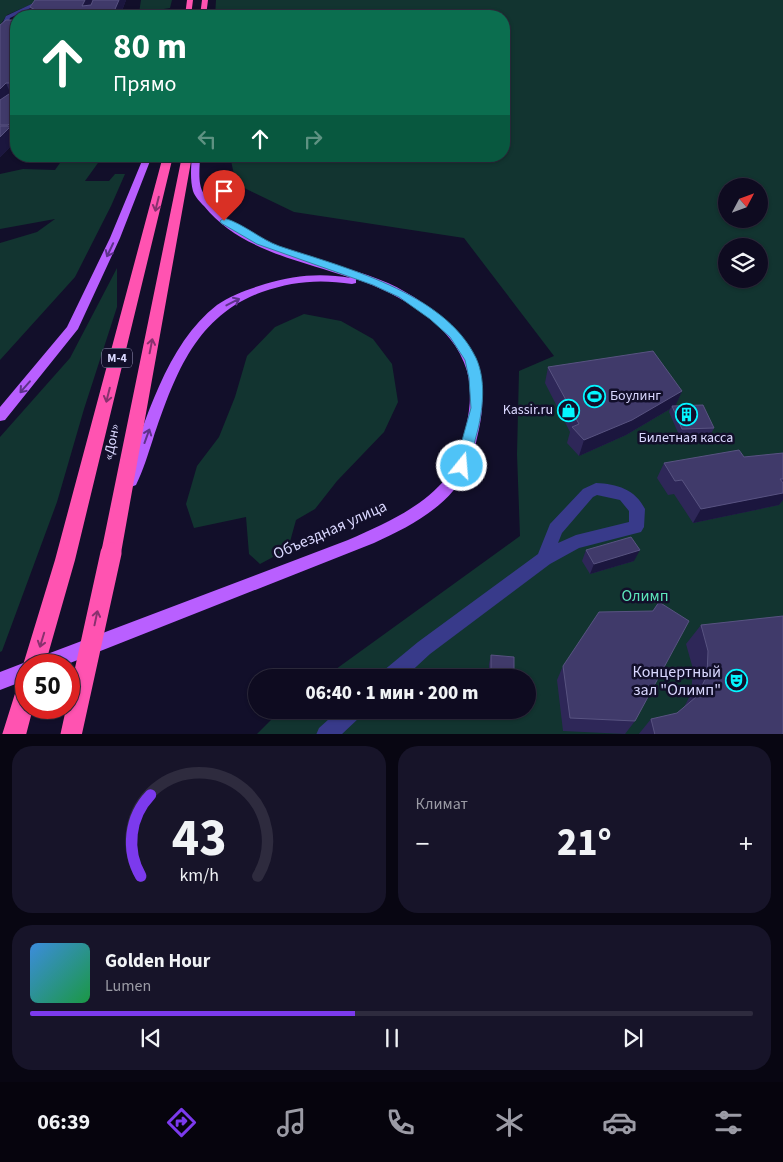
<!DOCTYPE html>
<html lang="ru">
<head>
<meta charset="utf-8">
<style>
	:root { --surface:#0e0b20; --page:#171429; --text:#f1f3f6; --muted:#9b9ba5; --line:#2e2b3e; --accent:#7c3aed }
	body { margin:0; font-family:"Source Sans 3",sans-serif; background:var(--page); color:var(--text); height:100vh; display:flex; flex-direction:column; font-size:19px; white-space:nowrap }
	* { box-sizing:border-box; margin:0 }
	p { font-size:16px; color:var(--muted) }
	.icon { flex:none; width:28px; height:28px; fill:none; stroke:currentColor; stroke-width:2; stroke-linecap:round; stroke-linejoin:round }
	.map { position:relative; height:734px; overflow:hidden }
	.panel { display:flex; flex-direction:column; gap:12px; padding:12px; background:#080612; flex:1 }
	.panel>* { flex:none }
	.banner { position:absolute; left:10px; top:10px; width:500px; height:152px; border-radius:20px; box-shadow:0 1px 4px #0004,0 0 0 1px var(--line); background:#0b6e4f; color:#fff; overflow:hidden }
	.needle { width:32px; rotate:49deg }
	.buttons { position:absolute; left:718px; top:178px; display:grid; gap:10px }
	.buttons a { display:grid; place-items:center; width:50px; height:50px; border-radius:50%; background:var(--surface); box-shadow:0 1px 4px #0004,0 0 0 1px var(--line); font-size:25px }
	.speed { position:absolute; left:15px; top:654px; display:flex; gap:10px; font-size:25px; font-weight:700; text-align:center }
	.speed>* { display:grid; place-content:center; width:65px; height:65px; border-radius:50%; background:var(--surface); box-shadow:0 1px 4px #0004,0 0 0 1px var(--line); line-height:1 }
	.speed .limit { border:8px solid #d22; background:#fff; color:#111 }
	.pin { position:absolute; display:grid; place-items:center; width:42px; height:42px; color:#fff; margin:-51px -21px; border-radius:50% 50% 50% 0; rotate:-45deg; box-shadow:0 0 5px #0007 }
	.pin .icon { rotate:45deg }
	.me { position:absolute; width:55px; margin:-28px; rotate:17deg; stroke-linejoin:round; filter:drop-shadow(0 0 4px #0008) }
	.turn { display:flex; align-items:center; gap:18px; height:105px; padding:0 20px; font-size:22px }
	.turn .icon { width:65px; height:65px; stroke-width:2.5 }
	.turn b { display:block; font-size:35px; line-height:42px }
	.lanes { display:flex; align-items:center; height:48px; padding:0 20px; background:#0003; justify-content:center; gap:25px; direction:ltr }
	.lanes .off { opacity:.35 }
	.big { font-size:38px; font-weight:800; line-height:1.1 }
	.panel .tile { flex:1; display:flex; flex-direction:column; justify-content:center; gap:8px; min-width:0; padding:0 18px; border-radius:20px; background:var(--page) }
	.panel .dial { align-items:center; gap:0 }
	.dial svg { height:130px; overflow:visible; fill:none; stroke:var(--line); stroke-width:7; stroke-linecap:round; text-anchor:middle }
	.dial text { fill:var(--text); stroke:none }
	.song { display:flex; align-items:center; gap:15px }
	.cover { width:60px; height:60px; border-radius:8px; background:linear-gradient(135deg,hsl(210 70% 55%),hsl(140 70% 35%)) }
	.played { height:5px; border-radius:2px; background:linear-gradient(90deg,var(--accent) 45%,var(--line) 45%) }
	.keys { display:flex; justify-content:space-around; direction:ltr }
	.heat { display:flex; justify-content:space-between; align-items:center; font-size:28px; direction:ltr }
	.panel .tiles { flex:1; display:grid; gap:12px; grid-template-columns:1fr 1fr }
	.tile:last-child { grid-column:span 2 }
	.trip { position:absolute; left:248px; top:669px; width:288px; height:50px; border-radius:25px; background:var(--surface); box-shadow:0 1px 4px #0004,0 0 0 1px var(--line); font-weight:800; line-height:50px; text-align:center }
	.tabs { display:flex; height:80px; justify-content:space-around; align-items:center; background:#06040d; color:var(--muted) }
	.tabs .icon { width:35px; height:35px }
	.tabs .current { color:var(--accent) }
	.tabs b { font-size:22px; color:var(--text) }
	.map>svg:first-child { display:block }
</style>
</head>
<body>
<div class="map">
<svg width="783" height="735" viewBox="0 0 783 735">
	<rect width="100%" height="100%" fill="#120f2a"/>
	<!-- green -->
	<path fill="#123430" fill-rule="evenodd" d="M0,0h41l-34,15 -7,10z
		M141,0h31l-2,8 -31,5z
		M216,0h567v734h-526l24,-24h245v-32l-201,-1 195,-141 -3,-82 2,-83 35,-15 -90,-118 -170,-26 -58,-28 -6,-28h274v-140h-289zM726,186h33v33h-33zM726,246h33v33h-33z
		M31,156h72l-18,25h24l6,-7h10l-14,32 -36,71 -75,83v-117l37,-11 18,-13 -55,10v-55l23,-5 32,1 7,-10c-18,-4 -25,2 -42,1z
		M117,268v39l-33,102 -27,93 -55,149 -2,1v-215l70,-79z
		M304,314l37,7 32,18 19,25 6,38 -14,30 -47,49 -22,28 -19,11 -8,29 -28,15 -11,-10 -3,-37 -52,11 -8,-24 11,-38 22,-29 16,-40 12,-41 28,-29z"/>
	<g fill="none" stroke-linecap="round" stroke-linejoin="round">
		<!-- minor -->
		<path fill="#383a8a" fill-rule="evenodd" d="M40,0h7l-37,18 -3,8 2,5 -9,9v-6l3,-3 -2,-5 5,-10z
			M596,483c21,1 39,6 49,26l-1,18 -3,5 -62,16 -29,16 -120,90 -26,24h-23l2,-7 35,-29 120,-88 12,-30 33,-35zM597,495l23,5 9,11v11l-53,13 -18,8 4,-10 31,-36z
			M339,710h24l-3,7 -19,18h-25l3,-7z"/>
		<!-- major -->
		<path fill="#b95fff" fill-rule="evenodd" d="M144,156h8l-32,82 -42,91 -73,91 -5,1v-14l67,-80 43,-89z
			M192,156h8c0,11 -3,28 4,38 36,58 127,64 184,89 24,11 47,27 65,45 28,28 34,64 26,101 -3,13 -5,25 -10,37 -17,39 -58,60 -95,77l-309,122h-32l3,-6 6,-3 306,-116c36,-16 74,-32 99,-63 11,-14 15,-32 19,-50 4,-18 6,-37 1,-56 -13,-47 -68,-77 -111,-92v4l-4,1c-32,-5 -59,-3 -90,8 -67,24 -88,85 -109,147 -5,15 -10,32 -17,46l-5,2 -5,-2 -2,-4c21,-58 42,-137 93,-176 14,-10 32,-16 48,-21 30,-9 56,-11 86,-6 -49,-17 -112,-28 -147,-72 -4,-4 -9,-9 -11,-15 -3,-11 -2,-24 -1,-35z
			M26,662l7,3h-7v15l-26,10v-18z"/>
		<!-- highway -->
		<path fill="#ff53b1" fill-rule="evenodd" d="M187,0h6l-2,16h-6z
			M202,0h6l-2,16h-6z
			M163,156h10l-98,404 -30,105h-19v8l-3,-8 32,-105z
			M182,156h10l-71,397 -3,6 -7,3 -7,-3 -3,-6z
			M26,681v27h7l-7,27h-24l16,-51z"/>
		<!-- highway-bridge -->
		<path stroke="#ff53b1" stroke-width="21" d="M71,735l40,-182"/>
	</g>
	<!-- wall -->
	<path fill="#2e2758" d="M35,0h57l-2,5h1l2,-5h33l-6,16h-87l-3,-9z
		M16,20v121l-16,16v-132z
		M548,367l134,24 -7,15 39,22 -3,6 -32,1 -10,-23 1,-3 -44,26 -47,21 -12,-13 3,-11 -25,-49z
		M783,453v47l-4,5 -86,18 -19,-29 -6,1 -11,-17 7,-15 80,-6z
		M586,550l48,11 -44,13 -8,-13z
		M659,602l-24,119 -10,13 -62,-3 -6,-51 6,-14 89,-55z
		M701,625l82,110h-145l13,-16 26,-6 7,-6 7,-13 2,-25 -7,-25z
		M491,655l23,23h-25v-14z"/>
	<!-- shaded-wall -->
	<path fill="#1b163e" d="M85,0h7l-6,16 -4,-10z
		M119,0h7l-6,16h-8z
		M6,83l6,14 -12,10v-18z
		M16,117v24l-16,16v-20l9,-9 -1,-3z
		M682,391l-7,16 -3,-1 -2,3 -44,26 -47,21 5,-16z
		M783,493v7l-4,5 -86,18 8,-14z
		M640,550l-6,11 -44,13 4,-10z"/>
	<!-- building -->
	<path fill="#403a6a" stroke="#585381" d="M35,0h50l-3,6 9,-1 2,-5h26l-7,16h-66l-16,-9z
		M6,20h10v97l-8,8h-8v-25l12,-8v-9h-6l-6,6v-64z
		M0,126h11l-11,11z
		M653,351l29,40 -50,29 -48,20 -12,-13 7,-3 -31,-57z
		M703,405l11,23 -32,1 -10,-23z
		M739,450l5,7 39,-4v26h-3l3,4v10l-82,16 -19,-29 -7,1 -11,-18z
		M631,537l9,13 -46,14 -8,-14z
		M659,602l30,19 -54,100 -65,-3 -7,-52 36,-54 54,-1z
		M783,616v119h-128l-4,-16 26,-6 19,-16 11,-21 1,-25 -7,-26z
		M491,655l23,2v21h-23z"/>
	<!-- one-way arrows -->
	<defs><path id="oneway-shaft" d="M-6 0H5M1.5-3L5.5 0L1.5 3" fill="none" stroke-width="1.6" stroke-linecap="round" stroke-linejoin="round" transform="scale(1.25)"/></defs>
	<g stroke="#88316e">
		<use href="#oneway-shaft" transform="translate(157 204) rotate(104)"/>
		<use href="#oneway-shaft" transform="translate(151 346) rotate(-79)"/>
		<use href="#oneway-shaft" transform="translate(108 395) rotate(104)"/>
		<use href="#oneway-shaft" transform="translate(96 618) rotate(-78)"/>
		<use href="#oneway-shaft" transform="translate(42 640) rotate(107)"/>
	</g>
	<g stroke="#5d338a">
		<use href="#oneway-shaft" transform="translate(110 250) rotate(115)"/>
		<use href="#oneway-shaft" transform="translate(233 302) rotate(-27)"/>
		<use href="#oneway-shaft" transform="translate(25 387) rotate(131)"/>
		<use href="#oneway-shaft" transform="translate(147 436) rotate(-70)"/>
	</g>
	<!-- route -->
	<path fill="#4fc3f7" stroke="#337fa1" d="M224,218c20,6 36,21 55,28 63,21 166,46 197,112 10,22 7,49 2,71 -4,13 -6,29 -12,41l-4,1 -5,-1 -2,-4 16,-58 -2,-30 -4,-18 -15,-23 -20,-18 -31,-22 -26,-12 -116,-41 -36,-21 -1,-2z"/>
	<!-- icons -->
	<defs>
		<symbol id="stadium-ring" viewBox="-11 -11 22 22"><circle r="9.5" fill="#120f2a" stroke="#04f6ff" stroke-width="1.5"/><path d="M0-5a6.5 5 0 1 0 0 10a6.5 5 0 1 0 0-10ZM-3.5-1.8h7v3.6h-7Z" fill="#04f6ff"/></symbol>
		<symbol id="shop-ring" viewBox="-11 -11 22 22"><circle r="9.5" fill="#120f2a" stroke="#04f6ff" stroke-width="1.5"/><path d="M-5-2.5h2.3a2.7 3.5 0 0 1 5.4 0H5L5.5 6h-11ZM-1.5-2.5h3a1.5 2.3 0 0 0-3 0Z" fill="#04f6ff"/></symbol>
		<symbol id="building-ring" viewBox="-11 -11 22 22"><circle r="9.5" fill="#120f2a" stroke="#04f6ff" stroke-width="1.5"/><path d="M-4-6H4V6H1V3H-1V6H-4ZM-2.5-4.3h1.7v1.8h-1.7ZM.8-4.3h1.7v1.8H.8ZM-2.5-1h1.7V.8h-1.7ZM.8-1h1.7V.8H.8Z" fill="#04f6ff"/></symbol>
		<symbol id="theatre-ring" viewBox="-11 -11 22 22"><circle r="9.5" fill="#120f2a" stroke="#04f6ff" stroke-width="1.5"/><path d="M-5-5.5Q0-4 5-5.5V0Q5 5 0 6Q-5 5-5 0ZM-3.3-2.5H-1v1.5H-3.3ZM1-2.5H3.3v1.5H1ZM-2.8 1Q0 5.5 2.8 1Z" fill="#04f6ff"/></symbol>
	</defs>
	<g fill-rule="evenodd">
		<use href="#stadium-ring" x="582" y="384" width="25" height="25"/>
		<use href="#shop-ring" x="556" y="398" width="25" height="25"/>
		<use href="#building-ring" x="674" y="402" width="25" height="25"/>
		<use href="#theatre-ring" x="724" y="668" width="25" height="25"/>
	</g>
	<g text-anchor="middle" dominant-baseline="central" stroke-width="5" stroke-linejoin="round" paint-order="stroke">
		<!-- shield labels -->
		<rect fill="#120f2a" stroke="#9e9cbf" stroke-width="1" x="102" y="348.5" width="30" height="19" rx="4"/>
		<g font-size="12" font-weight="bold" fill="#dad8ff">
			<text x="117" y="358">М-4</text>
		</g>
		<!-- poi labels -->
		<g font-size="14" fill="#dad8ff" stroke="#120f2a" text-anchor="start">
			<text x="610" y="396">Боулинг</text>
			<text x="553" y="410" text-anchor="end">Kassir.ru</text>
			<text x="686" y="438" text-anchor="middle">Билетная касса</text>
		</g>
		<!-- street labels -->
		<g font-size="14" fill="#dad8ff" stroke="#120f2a">
			<text transform="translate(112 442) rotate(-79)">«Дон»</text>
		</g>
		<!-- near-street labels -->
		<g font-size="16" fill="#dad8ff" stroke="#120f2a">
			<text transform="translate(330 530) rotate(-24)">Объездная улица</text>
		</g>
		<!-- near-park labels -->
		<g font-size="16" fill="#5de5ba" stroke="#120f2a">
			<text x="645" y="596">Олимп</text>
		</g>
		<!-- near-poi labels -->
		<g font-size="16" fill="#dad8ff" stroke="#120f2a" text-anchor="end">
			<text x="721" y="672">Концертный<tspan x="721" dy="18">зал "Олимп"</tspan></text>
		</g>
	</g>
</svg>
<div class="buttons">
<a><svg class="needle" viewBox="-14 -14 28 28"><path d="M0-13l5 13h-10z" fill="#e53935"/><path d="M0 13l5-13h-10z" fill="#9b9ba5"/></svg></a>
<a><svg class="icon" aria-label="layers" viewBox="0 0 24 24"><path d="M12 4l9 5-9 5-9-5zM3 14l9 5 9-5"/></svg></a>
</div>
<div class="speed"><div class="limit">50</div></div>
<div class="pin" style="left:224px;top:221px;background:#d93025"><svg class="icon" aria-label="arrive" viewBox="0 0 24 24"><path d="M6 21V4h12l-3 4 3 4H6"/></svg></div>
<svg class="me" style="left:462px;top:466px" viewBox="-20 -20 40 40"><circle r="17" fill="#4fc3f7" stroke="#fff" stroke-width="3"/><path d="M0-11L8 9 0 5-8 9z" fill="#fff"/></svg>
<div class="trip">06:40 · 1 мин · 200 m</div>
<div class="banner">
<div class="turn"><svg class="icon" aria-label="ahead" viewBox="0 0 24 24"><path d="M12 20V5M6 11l6-6 6 6"/></svg><div><b>80 m</b>Прямо</div></div>
<div class="lanes"><svg class="icon off" aria-label="left" viewBox="0 0 24 24"><path d="M17 20v-9H6M10 6l-5 5 5 5"/></svg><svg class="icon" aria-label="ahead" viewBox="0 0 24 24"><path d="M12 20V5M6 11l6-6 6 6"/></svg><svg class="icon off" aria-label="right" viewBox="0 0 24 24"><path d="M7 20v-9h11M14 6l5 5-5 5"/></svg></div>
</div>
</div>
<section class="panel">
<div class="tiles">
<div class="tile dial"><svg viewBox="0 0 100 80">
<path d="M14 69A42 42 0 1 1 86 69"/>
<path d="M14 69A42 42 0 0 1 20 19" stroke="#7c3aed"/>
<text x="50" y="56" font-size="32" font-weight="700">43</text>
<text x="50" y="72" font-size="11">km/h</text>
</svg></div>
<div class="tile"><p>Климат</p>
<div class="heat"><a>−</a><b class="big">21°</b><a>+</a></div>
</div>
<div class="tile">
<div class="song"><i class="cover"></i><div><b>Golden Hour</b><p>Lumen</p></div></div>
<div class="played"></div>
<div class="keys"><svg class="icon" aria-label="previous" viewBox="0 0 24 24"><path d="M18 5L8 12l10 7zM5 5v14"/></svg><svg class="icon" aria-label="pause" viewBox="0 0 24 24"><path d="M8 5v14M16 5v14"/></svg><svg class="icon" aria-label="next" viewBox="0 0 24 24"><path d="M6 5l10 7-10 7zM19 5v14"/></svg></div>
</div>
</div>
</section>
<nav class="tabs">
<b>06:39</b>
<svg class="icon current" aria-label="directions" viewBox="0 0 24 24"><path d="M12 3l9 9-9 9-9-9zM9 14v-3h6M13 9l2 2-2 2"/></svg>
<svg class="icon" aria-label="music" viewBox="0 0 24 24"><path d="M9 18V5l10-2v13"/><circle cx="6" cy="18" r="3"/><circle cx="16" cy="16" r="3"/></svg>
<svg class="icon" aria-label="phone" viewBox="0 0 24 24"><path d="M5 4h4l2 5-3 2q2 4 5 5l2-3 5 2v4C11 20 4 13 5 4z"/></svg>
<svg class="icon" aria-label="climate" viewBox="0 0 24 24"><path d="M12 3v18M4 7l16 10M4 17L20 7"/></svg>
<svg class="icon" aria-label="car" viewBox="0 0 24 24"><path d="M5 17H2v-5l4-1 3-4h7l3 4 3 1v5h-3M9 17h6M6 11h13"/><circle cx="7" cy="17" r="2"/><circle cx="17" cy="17" r="2"/></svg>
<svg class="icon" aria-label="filters" viewBox="0 0 24 24"><path d="M4 7h16M4 17h16"/><circle cx="9" cy="7" r="2"/><circle cx="15" cy="17" r="2"/></svg>
</nav>
</body>
</html>
